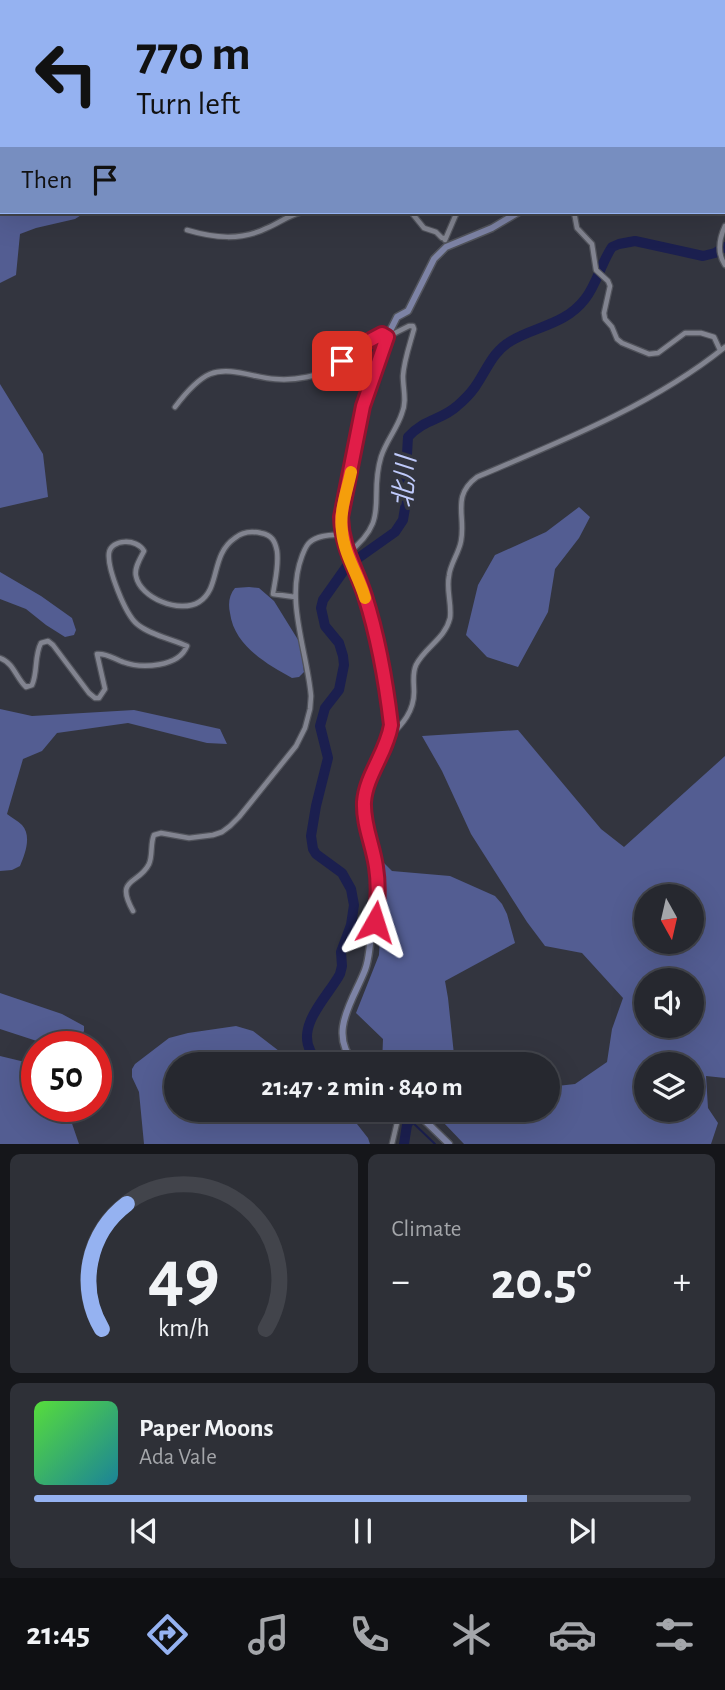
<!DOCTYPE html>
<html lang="en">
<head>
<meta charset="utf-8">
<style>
	:root { --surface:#26282f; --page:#2e3037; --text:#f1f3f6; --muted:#a4a6aa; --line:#42444b; --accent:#95b2f1 }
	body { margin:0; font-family:"Alegreya Sans","Noto Sans JP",sans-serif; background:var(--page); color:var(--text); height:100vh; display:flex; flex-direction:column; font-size:26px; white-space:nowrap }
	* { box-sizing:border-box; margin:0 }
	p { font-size:23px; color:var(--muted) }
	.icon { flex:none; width:38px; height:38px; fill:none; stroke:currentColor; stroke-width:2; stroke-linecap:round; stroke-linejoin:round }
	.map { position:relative; height:1144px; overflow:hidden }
	.drawer { display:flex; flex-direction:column; gap:10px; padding:10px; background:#15161a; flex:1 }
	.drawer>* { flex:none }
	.hud { position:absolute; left:0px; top:0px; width:726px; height:214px; box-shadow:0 7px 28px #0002,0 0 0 2px var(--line); background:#95b2f1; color:#111; overflow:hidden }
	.needle { width:46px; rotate:172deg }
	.controls { position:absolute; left:634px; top:884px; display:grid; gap:14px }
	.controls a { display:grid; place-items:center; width:70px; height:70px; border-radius:50%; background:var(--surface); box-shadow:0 7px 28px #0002,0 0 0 2px var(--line); font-size:35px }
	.speed { position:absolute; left:21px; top:1031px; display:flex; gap:14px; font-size:35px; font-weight:700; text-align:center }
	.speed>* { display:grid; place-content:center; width:91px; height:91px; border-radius:50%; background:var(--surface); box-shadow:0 7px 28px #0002,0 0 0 2px var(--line); line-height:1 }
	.speed .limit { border:10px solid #d22; background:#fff; color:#111 }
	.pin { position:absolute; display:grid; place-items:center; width:60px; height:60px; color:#fff; margin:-30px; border-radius:14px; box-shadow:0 4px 10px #0006 }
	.me { position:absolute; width:77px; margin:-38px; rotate:6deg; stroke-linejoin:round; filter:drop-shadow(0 0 5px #0008) }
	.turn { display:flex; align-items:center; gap:24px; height:147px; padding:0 21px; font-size:32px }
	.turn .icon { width:91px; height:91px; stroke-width:2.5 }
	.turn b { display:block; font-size:49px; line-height:60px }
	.then { display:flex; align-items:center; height:66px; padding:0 21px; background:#0003; gap:14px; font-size:26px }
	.big { font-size:52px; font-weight:700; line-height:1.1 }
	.drawer .tile { flex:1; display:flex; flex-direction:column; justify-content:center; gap:10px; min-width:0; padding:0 24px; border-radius:10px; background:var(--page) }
	.drawer .dial { align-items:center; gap:0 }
	.dial svg { height:182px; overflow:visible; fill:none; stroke:var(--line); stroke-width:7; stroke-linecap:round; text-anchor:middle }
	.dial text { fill:var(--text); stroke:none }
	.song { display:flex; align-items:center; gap:21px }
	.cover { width:84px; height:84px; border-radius:10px; background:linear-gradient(135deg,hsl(110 70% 55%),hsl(190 70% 35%)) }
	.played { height:7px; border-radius:4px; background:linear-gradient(90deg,var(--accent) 75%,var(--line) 75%) }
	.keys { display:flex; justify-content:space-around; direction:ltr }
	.heat { display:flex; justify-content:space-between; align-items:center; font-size:38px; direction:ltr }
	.drawer .tiles { flex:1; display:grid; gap:10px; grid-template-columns:1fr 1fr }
	.tile:last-child { grid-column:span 2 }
	.trip { position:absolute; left:164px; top:1052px; width:396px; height:70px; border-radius:35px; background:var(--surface); box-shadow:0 7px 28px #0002,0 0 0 2px var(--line); font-weight:700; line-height:70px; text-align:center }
	.tab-bar { display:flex; height:112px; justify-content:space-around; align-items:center; background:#0f1013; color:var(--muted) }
	.tab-bar .icon { width:49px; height:49px }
	.tab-bar .on { color:var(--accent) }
	.tab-bar b { font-size:32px; color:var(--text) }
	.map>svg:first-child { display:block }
</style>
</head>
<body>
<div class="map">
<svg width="725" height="1144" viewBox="0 0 725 1144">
	<rect width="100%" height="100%" fill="#33353f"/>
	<!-- forest -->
	<path fill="#535d92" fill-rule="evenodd" d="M0,0h107l-1,2h-104v210h84l-11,7 -39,9 -16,6 -4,41 -16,8z
		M0,384l43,70 5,43 -48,11z
		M579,507l11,10 -11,21 -24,31 -7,43 -30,55 -31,-10 -21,-22 12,-50 17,-30 51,-23z
		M0,572l41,24 31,22 4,12 -2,5 -9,2 -19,-12 -20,-16 -26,-10z
		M249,587l10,1 15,13 26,42 4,29 -5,5 -7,1c-26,-14 -58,-33 -62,-65 -2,-9 -1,-18 5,-25z
		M0,709l32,7 102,-6 86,19 7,15 -20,-1 -79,-20 -71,10 -15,18 -19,8 -16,55c4,3 11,7 15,11 10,11 3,29 -2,41l-8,4 -12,1z
		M518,730l83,99 23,18 101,-91v322l-19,-2 2,32 10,15 -7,21h-247l-21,-22 -24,-12h48l5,8 5,3 5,-1 21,-10h45v-23l27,-3 32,-22 5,-33 11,-31 -41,-45 -37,-7 -18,-24 -56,-88 -29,-63 -20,-35zM691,896v46h-45v-46zM691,980v46h-45v-46zM691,1064v46h-45v-46z
		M384,863l8,8 58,5 45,20 7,8 5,10 8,29 -70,38 3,17 7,66h-73l1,-25 -27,-26 23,-58z
		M0,993l62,21 22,12v5l-6,9 -20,5h-9l-49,-16z
		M236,1026l17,5 43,33h-119v46h169l22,28 2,6h-226l-5,-52 -7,-15v-8l3,-5 34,-26 19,-5z
		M0,1056l25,6 12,6v38h29l13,38h-79z"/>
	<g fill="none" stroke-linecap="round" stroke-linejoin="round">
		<!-- stream -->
		<path stroke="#1b1f4f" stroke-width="2" d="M410,1120l25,24"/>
		<!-- river -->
		<path stroke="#1b1f4f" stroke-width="10" d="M320,1064c-3,-4 -8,-9 -10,-14 -13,-26 19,-55 30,-76l2,-8 -1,-14 10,-27 3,-20 -3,-16 -9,-16 -26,-19 -3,-5 -2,-13 5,-30 12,-48 -8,-32 5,-18 14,-18 5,-25 -1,-9 -4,-13 -14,-17 -4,-18 2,-8 24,-34 48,-34 8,-12 3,-18 -1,-14 3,-51c16,-18 34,-17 49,-31 6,-5 13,-12 18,-19 12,-17 17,-35 36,-46 25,-15 54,-16 74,-42 12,-15 16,-36 27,-52l7,-3 16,-3 68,15 12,-3 10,-6
			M396,1110l10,5 4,5 -3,5 -3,19"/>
		<!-- motorway-tunnel -->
		<path stroke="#4e505a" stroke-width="8" stroke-dasharray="8 4" stroke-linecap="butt" d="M104,2l4,-2
			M0,53l2,-1
			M0,79l2,-1"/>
		<defs>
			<path id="minor" d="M120,0l1,2
				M182,2l3,-2
				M351,2l1,-2
				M434,2l1,-2
				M553,2l1,-2
				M411,212l13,16 12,4 6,6h3
				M574,212l3,16 15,16 4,26 12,11 2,5 -6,27 1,6 7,8 5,12 5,4 27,11 9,-1 27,-20h16l13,4 6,13
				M725,226c-6,13 -8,27 0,39
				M187,230c27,8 54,11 80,-2 12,-5 22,-13 35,-16
				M445,240l12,-28
				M175,407c9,-12 21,-27 35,-33 20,-8 45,4 65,5 10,1 22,0 32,-2 28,-5 50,-30 75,-43l5,3 22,-11h4l1,3c-4,15 -10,31 -11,47 0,13 4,25 -1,37 -5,16 -16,28 -21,44 -13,43 11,62 -34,97
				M0,658c14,5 16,20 26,29l6,-2c6,-13 2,-29 9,-42l7,-2 5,4 36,48 6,5h4l6,-9 -8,-35c10,-1 17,5 26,8 19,7 56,5 64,-16 -15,-7 -37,-11 -50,-22 -12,-10 -30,-56 -28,-71 2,-14 28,-15 35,-2 -4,8 -10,17 -8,25 4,22 44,38 63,26 22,-14 11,-47 36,-64 7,-6 17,-7 26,-5 11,2 14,8 16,18 2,15 -2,29 -4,43l22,3
				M389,737c14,-13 25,-26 25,-45 0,-10 -2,-18 2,-27 9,-18 29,-26 34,-47 2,-14 -4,-28 -1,-42 1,-12 10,-23 12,-35 5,-25 -10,-45 16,-64 85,-36 176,-72 248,-130
				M133,911c-19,-34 6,-26 16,-47 4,-9 1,-20 5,-29l7,-2 28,5 24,-3 9,-3 8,-6 9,-9 57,-71 9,-18 5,-19 1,-13c-4,-46 -26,-95 -9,-140 2,-5 4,-11 8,-14 8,-7 22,-7 32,-8
				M392,1144l8,-34"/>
			<path id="secondary" d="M724,38h1
				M355,1064c-28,-31 -2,-63 10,-94 4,-10 4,-21 6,-32 5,-25 10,-48 5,-74 -5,-21 -14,-42 -12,-63 3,-27 23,-49 27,-76 -5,-43 -13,-88 -27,-129 -8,-29 -22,-48 -23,-79l22,-111 24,-69 10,-20 11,-6 26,-52 12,-12 46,-19 27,-16
				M414,1110l35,34"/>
			<path id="motorway" d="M160,0h1"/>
		</defs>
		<!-- minor casing -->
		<use href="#minor" stroke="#51535b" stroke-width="7"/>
		<!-- secondary casing -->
		<use href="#secondary" stroke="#51535b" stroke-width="9"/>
		<!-- motorway casing -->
		<use href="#motorway" stroke="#51535b" stroke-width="10"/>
		<!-- minor -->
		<use href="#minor" stroke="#828490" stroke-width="4.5"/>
		<!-- secondary -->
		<use href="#secondary" stroke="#7d83a5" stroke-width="6"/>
		<!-- motorway -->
		<use href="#motorway" stroke="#7280d5" stroke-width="8"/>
	</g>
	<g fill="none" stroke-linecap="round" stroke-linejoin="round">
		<defs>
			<path id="route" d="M342,361l25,-19 15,-8 5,3 -24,69 -22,111c1,32 15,50 24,79 13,41 21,86 26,129 -4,27 -25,50 -27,77 -1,23 9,43 12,65 3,19 2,36 -1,55"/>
		</defs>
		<!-- route casing -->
		<use href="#route" stroke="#92132f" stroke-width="18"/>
		<!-- route -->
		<use href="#route" stroke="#e11d48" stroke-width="12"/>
		<!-- slow -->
		<path stroke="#f59e0b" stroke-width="12" d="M351,472c-4,19 -12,40 -9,59 2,24 17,45 23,67"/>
	</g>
	<g text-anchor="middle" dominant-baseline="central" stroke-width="7" stroke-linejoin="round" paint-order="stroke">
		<!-- water labels -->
		<g font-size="26" font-style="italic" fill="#bfcafb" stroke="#33353f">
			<text transform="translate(405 482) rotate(-86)">北川</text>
		</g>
	</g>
</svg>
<div class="controls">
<a><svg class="needle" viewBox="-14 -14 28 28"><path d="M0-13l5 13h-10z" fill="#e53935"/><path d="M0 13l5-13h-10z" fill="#a4a6aa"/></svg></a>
<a><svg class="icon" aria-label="sound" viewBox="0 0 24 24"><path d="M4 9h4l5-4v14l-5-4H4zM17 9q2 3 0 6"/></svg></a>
<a><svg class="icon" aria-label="layers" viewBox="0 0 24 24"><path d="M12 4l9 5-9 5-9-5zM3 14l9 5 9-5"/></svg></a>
</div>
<div class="speed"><div class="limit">50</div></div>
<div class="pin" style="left:342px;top:361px;background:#d93025"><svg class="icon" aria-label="arrive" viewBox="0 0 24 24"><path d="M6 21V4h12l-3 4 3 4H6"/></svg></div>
<svg class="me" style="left:375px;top:922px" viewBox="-20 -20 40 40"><path d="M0-17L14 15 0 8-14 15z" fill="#e11d48" stroke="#fff" stroke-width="4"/></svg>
<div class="trip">21:47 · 2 min · 840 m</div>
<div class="hud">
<div class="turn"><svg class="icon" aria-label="left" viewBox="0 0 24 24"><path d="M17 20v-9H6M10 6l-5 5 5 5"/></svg><div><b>770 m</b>Turn left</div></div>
<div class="then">Then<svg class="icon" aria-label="arrive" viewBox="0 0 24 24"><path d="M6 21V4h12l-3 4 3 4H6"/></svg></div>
</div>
</div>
<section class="drawer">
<div class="tiles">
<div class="tile dial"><svg viewBox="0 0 100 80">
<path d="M14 69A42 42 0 1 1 86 69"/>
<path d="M14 69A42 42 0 0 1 25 14" stroke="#95b2f1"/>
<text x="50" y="56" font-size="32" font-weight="700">49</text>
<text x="50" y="72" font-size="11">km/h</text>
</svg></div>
<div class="tile"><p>Climate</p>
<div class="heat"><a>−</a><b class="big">20.5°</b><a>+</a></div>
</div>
<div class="tile">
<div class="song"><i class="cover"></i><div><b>Paper Moons</b><p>Ada Vale</p></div></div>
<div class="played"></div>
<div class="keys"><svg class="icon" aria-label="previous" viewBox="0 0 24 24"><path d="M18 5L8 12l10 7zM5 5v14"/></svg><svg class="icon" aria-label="pause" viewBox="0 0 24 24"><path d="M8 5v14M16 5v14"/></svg><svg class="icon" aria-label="next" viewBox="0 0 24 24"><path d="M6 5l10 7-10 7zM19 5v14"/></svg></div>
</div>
</div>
</section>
<nav class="tab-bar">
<b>21:45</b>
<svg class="icon on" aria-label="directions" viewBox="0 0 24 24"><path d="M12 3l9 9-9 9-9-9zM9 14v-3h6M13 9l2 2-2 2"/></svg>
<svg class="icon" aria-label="music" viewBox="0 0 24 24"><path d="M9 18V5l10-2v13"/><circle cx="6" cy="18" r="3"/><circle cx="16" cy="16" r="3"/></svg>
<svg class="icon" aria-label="phone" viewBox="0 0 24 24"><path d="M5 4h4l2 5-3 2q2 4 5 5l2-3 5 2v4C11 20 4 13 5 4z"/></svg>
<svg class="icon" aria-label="climate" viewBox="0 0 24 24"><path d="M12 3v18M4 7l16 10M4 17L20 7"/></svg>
<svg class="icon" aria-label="car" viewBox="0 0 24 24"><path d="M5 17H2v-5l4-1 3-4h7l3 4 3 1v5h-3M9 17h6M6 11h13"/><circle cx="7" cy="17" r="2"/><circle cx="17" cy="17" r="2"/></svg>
<svg class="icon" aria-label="filters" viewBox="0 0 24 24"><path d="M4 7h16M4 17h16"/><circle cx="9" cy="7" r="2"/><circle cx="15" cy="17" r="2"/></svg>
</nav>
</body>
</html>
